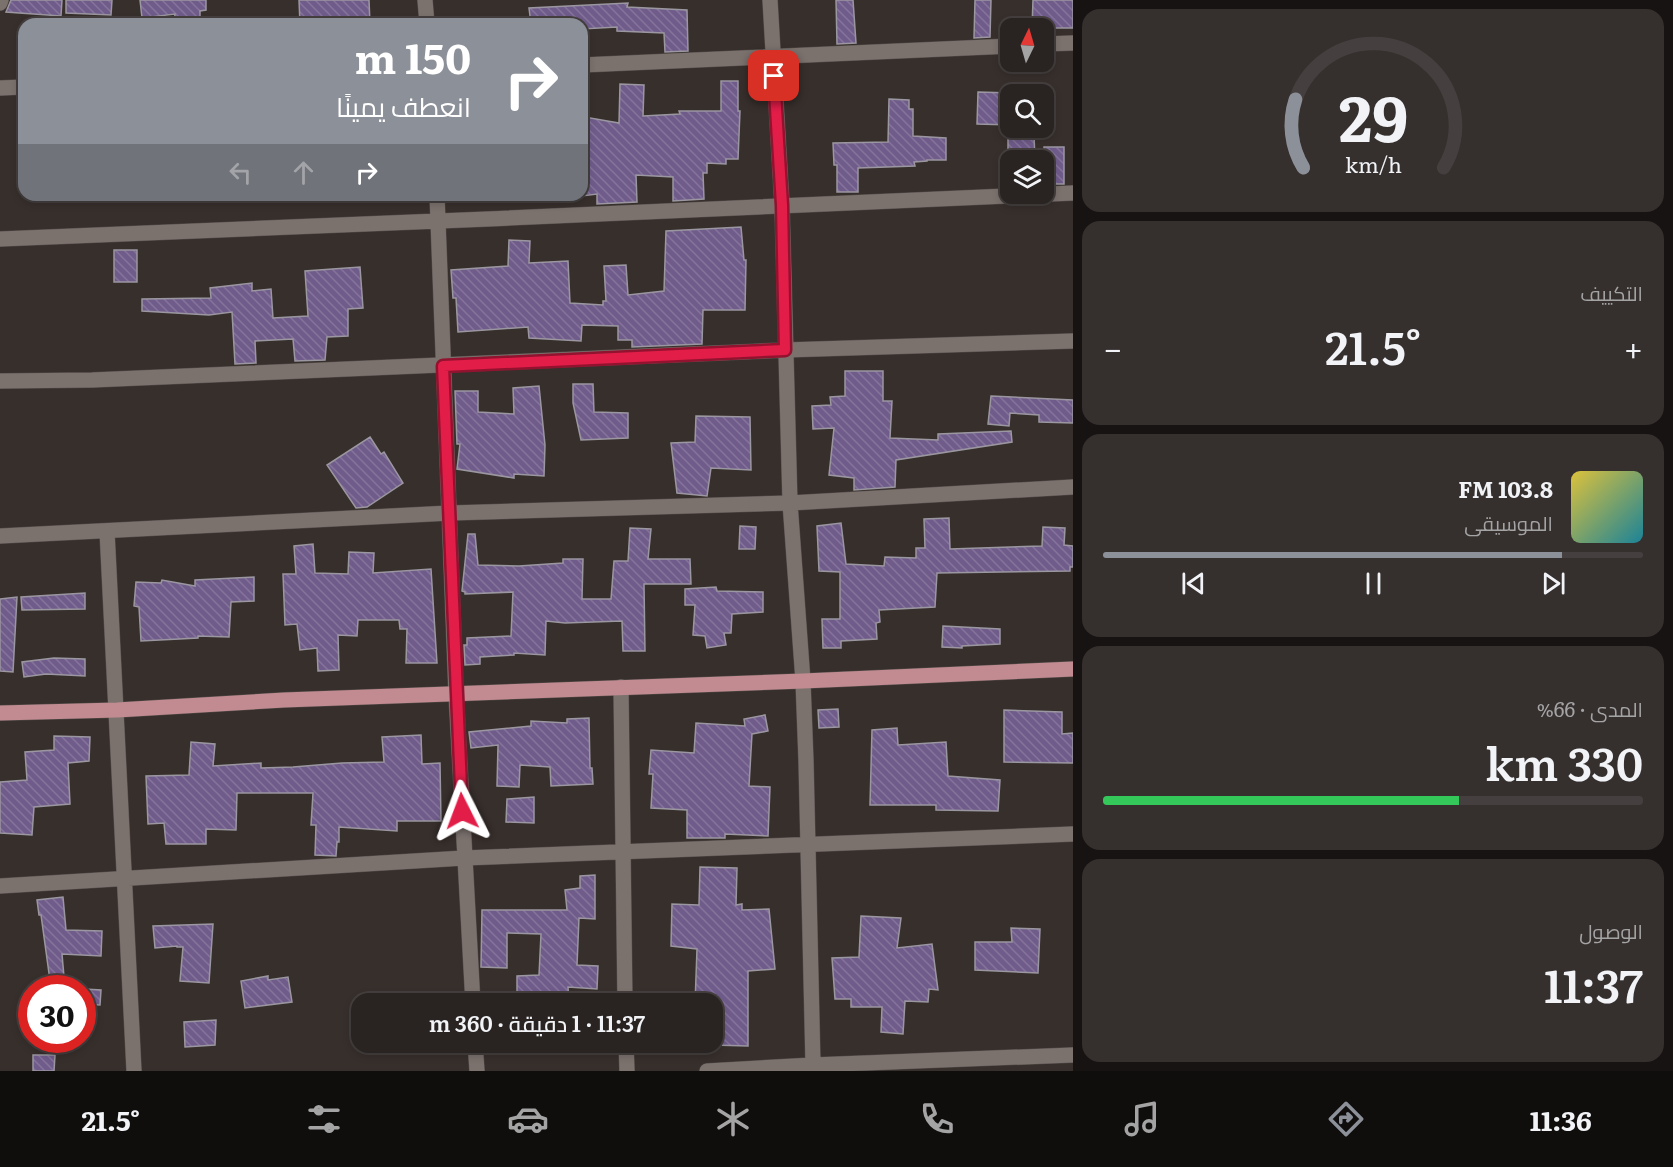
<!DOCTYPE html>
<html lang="ar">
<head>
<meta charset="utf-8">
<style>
	:root { --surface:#292321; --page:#352f2e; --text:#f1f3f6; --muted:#a5a4a5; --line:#45403f; --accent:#8c9099 }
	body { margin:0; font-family:Literata,Cairo,serif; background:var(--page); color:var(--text); direction:rtl; height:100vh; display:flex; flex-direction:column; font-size:22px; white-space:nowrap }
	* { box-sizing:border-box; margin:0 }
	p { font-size:20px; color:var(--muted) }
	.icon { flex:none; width:33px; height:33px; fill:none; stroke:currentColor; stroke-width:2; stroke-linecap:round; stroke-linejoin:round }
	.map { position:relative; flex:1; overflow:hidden; direction:ltr }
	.details { display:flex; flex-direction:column; gap:9px; padding:9px; background:#171312; width:600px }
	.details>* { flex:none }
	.hud { position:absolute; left:18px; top:18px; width:570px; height:183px; border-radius:18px; box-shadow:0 3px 9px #0003,0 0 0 2px var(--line); direction:rtl; background:#8c9099; color:#fff; overflow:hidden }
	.needle { width:39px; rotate:5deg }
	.controls { position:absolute; left:1000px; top:18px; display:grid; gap:12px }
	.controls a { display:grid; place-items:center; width:54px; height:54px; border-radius:12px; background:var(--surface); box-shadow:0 3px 9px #0003,0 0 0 2px var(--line); font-size:30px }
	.speed { position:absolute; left:18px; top:975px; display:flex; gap:12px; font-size:30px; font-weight:700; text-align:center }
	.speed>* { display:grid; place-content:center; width:78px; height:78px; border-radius:50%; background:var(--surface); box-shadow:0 3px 9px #0003,0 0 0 2px var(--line); line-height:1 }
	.speed .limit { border:9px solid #d22; background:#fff; color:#111 }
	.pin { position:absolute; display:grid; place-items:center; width:51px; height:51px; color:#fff; margin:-26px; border-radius:12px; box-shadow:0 3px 9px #0006 }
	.me { position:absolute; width:66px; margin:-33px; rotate:357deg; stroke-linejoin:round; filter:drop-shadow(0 0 4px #0008) }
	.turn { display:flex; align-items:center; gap:21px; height:126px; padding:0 18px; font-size:27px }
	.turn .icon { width:78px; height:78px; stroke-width:2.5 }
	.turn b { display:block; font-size:42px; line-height:51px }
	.lanes { display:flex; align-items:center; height:57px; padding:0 18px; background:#0003; justify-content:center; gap:30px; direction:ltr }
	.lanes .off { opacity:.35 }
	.big { font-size:45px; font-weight:600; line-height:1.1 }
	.details .tile { flex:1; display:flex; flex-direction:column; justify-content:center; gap:9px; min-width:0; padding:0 21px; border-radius:18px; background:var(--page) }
	.details .dial { align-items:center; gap:0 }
	.dial svg { height:156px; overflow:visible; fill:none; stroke:var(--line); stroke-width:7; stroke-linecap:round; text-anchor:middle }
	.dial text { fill:var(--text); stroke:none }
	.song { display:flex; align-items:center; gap:18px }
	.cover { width:72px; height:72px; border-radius:9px; background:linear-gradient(135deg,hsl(50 70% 55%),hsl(190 70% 35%)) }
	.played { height:6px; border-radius:3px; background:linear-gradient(90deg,var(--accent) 85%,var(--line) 85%) }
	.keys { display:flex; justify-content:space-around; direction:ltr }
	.heat { display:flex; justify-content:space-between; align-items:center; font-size:33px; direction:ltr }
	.charge { height:9px; border-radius:4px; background:linear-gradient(90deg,#34c759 66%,var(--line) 0) }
	.trip { position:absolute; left:351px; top:993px; width:372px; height:60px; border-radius:18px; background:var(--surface); box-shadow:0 3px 9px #0003,0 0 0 2px var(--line); font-weight:600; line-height:60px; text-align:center; direction:rtl }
	.tab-bar { display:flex; height:96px; justify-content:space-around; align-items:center; background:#100e0d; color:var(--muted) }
	.tab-bar .icon { width:42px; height:42px }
	.tab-bar .selected { color:var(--accent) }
	.tab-bar b { font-size:27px; color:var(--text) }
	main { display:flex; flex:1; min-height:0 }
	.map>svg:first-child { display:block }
</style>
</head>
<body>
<main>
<section class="details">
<div class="tile dial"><svg viewBox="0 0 100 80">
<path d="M14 69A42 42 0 1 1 86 69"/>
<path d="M14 69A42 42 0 0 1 10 34" stroke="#8c9099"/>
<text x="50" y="56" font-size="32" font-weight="700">29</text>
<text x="50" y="72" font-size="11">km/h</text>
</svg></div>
<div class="tile"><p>التكييف</p>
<div class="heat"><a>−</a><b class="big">21.5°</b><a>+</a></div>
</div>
<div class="tile">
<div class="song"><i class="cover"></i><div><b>103.8 FM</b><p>الموسيقى</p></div></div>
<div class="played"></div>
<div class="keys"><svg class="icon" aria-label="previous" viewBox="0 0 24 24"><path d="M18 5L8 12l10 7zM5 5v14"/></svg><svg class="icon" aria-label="pause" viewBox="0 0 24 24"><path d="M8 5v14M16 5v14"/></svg><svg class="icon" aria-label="next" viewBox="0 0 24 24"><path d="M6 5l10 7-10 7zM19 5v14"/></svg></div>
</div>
<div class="tile"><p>المدى · 66%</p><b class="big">330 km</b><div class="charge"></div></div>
<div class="tile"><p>الوصول</p><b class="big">11:37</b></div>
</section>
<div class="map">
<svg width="1073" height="1071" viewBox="0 0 1073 1071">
	<defs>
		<pattern id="building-back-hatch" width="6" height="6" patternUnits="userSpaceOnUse" patternTransform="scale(1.5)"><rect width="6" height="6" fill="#705c8b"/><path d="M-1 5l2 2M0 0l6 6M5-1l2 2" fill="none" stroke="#85739b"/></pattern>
	</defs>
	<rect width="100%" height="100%" fill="#372f2c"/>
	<!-- building -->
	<path fill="url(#building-back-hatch)" stroke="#9b97a0" stroke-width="1.5" d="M11,0h51l-1,16 -55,-4z
		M66,0h46l-1,15 -45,-2z
		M140,0h66v10l-6,1v13h-26l1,-10 -33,4z
		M299,0h70l1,24h-70z
		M836,0h17l3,43 -19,1z
		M975,0h16l-1,37 -16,1z
		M1033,0h40v28h-41z
		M628,3l-1,4 60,3 1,41 -23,1 -1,-19 -47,-2v-4l-35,2v-5h-51l-2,-16z
		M721,81h17v30h2l-2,48h-12v5l-19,-1v10h-4l1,26 -31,2v-24l-37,-2 1,27 -40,2v-10l-15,2v-62l3,-17 34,6 1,-39 24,1 -1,31 37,-2 -1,-3h42z
		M978,92l33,1v32l-34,-1z
		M889,99l20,1v9h4v27l33,2v22h-19v1l-13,1 1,4 -57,2v24h-21v-27h-3l-1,-22 55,-1z
		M1008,135h26l1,25h-27z
		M1044,147h20v37h-20z
		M741,227l3,33h2l-1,50h-42l-1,34 -70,3v-7h-14v-14l-36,-1 -1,16 -52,-3 -1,-11 -70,5 -2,-34h-3l-2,-28 57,-4 1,-26 21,1 -1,22 39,-2 2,42 33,2v-4h3l-2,-35 22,-1 2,30 36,-4 2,-60z
		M114,250h23v32h-23z
		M360,267l3,41 -15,1v27l-21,1 -2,23 -30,1 -2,-22 -38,2 1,22 -21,1 -3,-52 -23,3 -67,-4v-12l69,-1 -1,-10 42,-5v8l19,-2 2,29 35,-2 -3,-45z
		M845,371h38v30h9l-2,37 48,2v-6l73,-3 1,11 -116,18 -1,27 -41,3v-12l-25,-3 5,-47 -21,1 -1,-23 19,-1 -1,-8 15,-1z
		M573,384h20l1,28 34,1v25l-47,2 -8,-37z
		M539,386l6,59 -1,31 -30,-2v4l-57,-9 3,-25h-3l-2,-53h23v21l36,2 -1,-26z
		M991,396l82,4v23l-34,-1v-7l-29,-2 -1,13 -21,-2z
		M696,416l54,1 1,53 -40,-2 -4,28 -30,-3 -6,-50 24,-1z
		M370,437l11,17 3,-2 19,31 -36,24 -11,1 -29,-43z
		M949,518l1,31 92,-3 1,-19 22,1 -1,17 9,1v21h-3v4l-133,2 -2,34 -56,3 1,12 -4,1 1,16 -36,2v7h-18l-1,-29h18v-47l-21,-1 -2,-45 24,-3 5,41 38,2 1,-9 31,1v-10h9l-1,-29z
		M740,526l16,1 -1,22h-16z
		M630,528l21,1 -3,30h42l1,25h-47l1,67h-22l-1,-30 -57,2 -19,-2 -1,34 -31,-2v2l-34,2v7l-15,1 -1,-20h3v-7l44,-2 2,-44 -48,2v-2l-3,-1 6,-57h7l3,31 41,1 44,-3v-4h20l-1,40h29l3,-38h14z
		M313,544l2,29 33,1 1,-22 25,1 -1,20 58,-4 6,94h-31l1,-34h-7l-1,-9h-41l-1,16 -19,-1 1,35 -21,1 -1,-23 -17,2 -3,-26 -12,1 -2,-51h13l-2,-28z
		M254,577v24l-23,1 -2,35 -31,-1v2l-57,3 -2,-34 -5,-1 2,-24 25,1 1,-3 33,6v-6z
		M716,587l1,4 46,1v20l-31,2 -1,19h-7l2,12 -19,3 -2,-12 -12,-1 2,-30h-10v-16z
		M85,593v16l-63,1 -1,-13z
		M17,597l-4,75 -13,-1v-72z
		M943,626l57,3v15l-38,2v2l-20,-1z
		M54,658l31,1v17l-39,-2 -22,3 -2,-15z
		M838,709l1,18 -20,1 -1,-18z
		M1004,710l58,2v22l11,-1v30l-69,-1z
		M765,715l3,16 -16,3 -3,52 21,1 -2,49 -43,-2v4h-38v-28l-36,-2 2,-34h-4l2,-24 43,3 2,-30 49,3 -1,-7z
		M589,718l1,50h2l1,16 -42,2 -1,-19 -30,-2 -1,22 -22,-1 1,-41 -27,3 -2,-16 62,-6v-5l36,2v-4z
		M897,728l1,17 48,-3 2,34 52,4 -2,31 -62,-1v-5h-66l2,-75z
		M421,735l1,29 18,-1 1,58h-44v10l-58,-4v15h-2l-1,14 -21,-1 1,-30h-5l2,-32h-76l-1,37 -30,-1v15h-40l-2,-21 -16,1 -2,-48 43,-1 2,-33 24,2 -2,22 48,-3v5l32,-1 49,-4 42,-1 -2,-25z
		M54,736l36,1 -1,24 -21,2 2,41 -36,3 -2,28 -32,-2v-51l27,-2 -2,-28 29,-2z
		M534,797v26l-28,-1 1,-23z
		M700,867l37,1 -1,37 6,-1v6l27,-1 6,60 -27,2v75l-36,-1v-41h-17l2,-55 -26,-3 1,-42 27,1z
		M595,875v44l-16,-1 -2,47 21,1 -1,23 -29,-2 1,17h-52v-28l22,-1 2,-41 -34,-1v35l-26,-1 1,-57h85l-2,-20 15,-2v-12z
		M63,897l3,33 36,1 -1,25 -39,-2 3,34h-14l-10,-73h-2l-2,-15z
		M861,916l40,2 -4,30 35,-4 6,46 -9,-1 -1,13 -23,-1 -2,33 -22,-2 1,-25h-31v-8h-16l-3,-41 27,-1z
		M213,924l-4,59 -29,-2 3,-34h-6v-1l-22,2 -2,-22z
		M1011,928l29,1 -2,44 -63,-3v-28h37z
		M268,976v4l20,-3 4,25 -47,6 -4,-27z
		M84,989l17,1 -1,15 -17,-1z
		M216,1020l-1,25 -30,2 -1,-25z
		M33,1055h22l-1,16h-21z"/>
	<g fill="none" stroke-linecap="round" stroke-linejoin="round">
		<defs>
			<path id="minor" d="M425,0l2,24
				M770,0l12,205 8,298 13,178 3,80 7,304
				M0,3l1,-3
				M1044,44l29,-1
				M582,65l429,-19
				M0,88l24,-1
				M437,195l19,499 17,310
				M0,239c358,-12 715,-32 1073,-46
				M0,381l92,-1 693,-30 288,-9
				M107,531l27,540
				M0,536l450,-23 340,-10 283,-16
				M621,687l4,317
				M0,886l464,-28 609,-24
				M475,1042l2,29
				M626,1042l1,29
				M707,1071l106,-6 260,-10"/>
			<path id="primary" d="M0,713l117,-3 167,-10 519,-19 270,-12"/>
		</defs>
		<!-- minor casing -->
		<use href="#minor" stroke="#544d4a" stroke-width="16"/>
		<!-- primary casing -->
		<use href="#primary" stroke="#544d4a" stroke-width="16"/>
		<!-- minor -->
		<use href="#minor" stroke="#7b726e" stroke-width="15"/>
		<!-- primary -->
		<use href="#primary" stroke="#c18b91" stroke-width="15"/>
	</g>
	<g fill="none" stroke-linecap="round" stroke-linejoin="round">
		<defs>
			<path id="route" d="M462,811l-19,-445 342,-16 -3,-145 -8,-129"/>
		</defs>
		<!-- route casing -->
		<use href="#route" stroke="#92132f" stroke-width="15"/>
		<!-- route -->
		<use href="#route" stroke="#e11d48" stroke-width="10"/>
	</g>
</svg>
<div class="controls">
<a><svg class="needle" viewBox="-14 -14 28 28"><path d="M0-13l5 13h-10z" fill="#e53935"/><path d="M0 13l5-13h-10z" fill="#a5a4a5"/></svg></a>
<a><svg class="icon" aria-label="search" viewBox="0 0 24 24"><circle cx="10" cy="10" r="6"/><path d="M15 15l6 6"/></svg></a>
<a><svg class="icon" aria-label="layers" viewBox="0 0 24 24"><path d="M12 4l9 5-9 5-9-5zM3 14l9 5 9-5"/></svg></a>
</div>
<div class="speed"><div class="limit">30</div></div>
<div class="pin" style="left:774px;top:76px;background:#d93025"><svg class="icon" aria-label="arrive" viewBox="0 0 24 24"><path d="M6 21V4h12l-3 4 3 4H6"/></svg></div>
<svg class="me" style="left:462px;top:811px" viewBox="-20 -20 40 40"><path d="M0-17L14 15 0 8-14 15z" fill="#e11d48" stroke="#fff" stroke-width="4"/></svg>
<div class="trip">11:37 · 1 دقيقة · 360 m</div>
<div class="hud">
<div class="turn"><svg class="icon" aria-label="right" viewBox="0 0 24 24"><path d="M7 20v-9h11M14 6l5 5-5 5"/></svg><div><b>150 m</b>انعطف يمينًا</div></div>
<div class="lanes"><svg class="icon off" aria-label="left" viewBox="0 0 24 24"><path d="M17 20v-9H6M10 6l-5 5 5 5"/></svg><svg class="icon off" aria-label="ahead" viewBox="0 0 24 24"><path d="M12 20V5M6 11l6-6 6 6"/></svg><svg class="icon" aria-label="right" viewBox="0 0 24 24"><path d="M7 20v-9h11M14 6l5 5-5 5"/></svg></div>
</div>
</div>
</main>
<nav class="tab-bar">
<b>11:36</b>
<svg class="icon selected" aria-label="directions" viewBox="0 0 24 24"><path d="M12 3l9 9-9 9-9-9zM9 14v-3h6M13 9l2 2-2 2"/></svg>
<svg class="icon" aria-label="music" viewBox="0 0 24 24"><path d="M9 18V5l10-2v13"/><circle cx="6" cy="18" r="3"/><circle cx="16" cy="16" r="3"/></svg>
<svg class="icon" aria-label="phone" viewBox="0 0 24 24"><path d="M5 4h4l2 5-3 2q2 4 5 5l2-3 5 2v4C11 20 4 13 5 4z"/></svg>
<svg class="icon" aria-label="climate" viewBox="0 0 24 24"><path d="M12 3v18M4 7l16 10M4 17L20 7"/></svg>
<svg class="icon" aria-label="car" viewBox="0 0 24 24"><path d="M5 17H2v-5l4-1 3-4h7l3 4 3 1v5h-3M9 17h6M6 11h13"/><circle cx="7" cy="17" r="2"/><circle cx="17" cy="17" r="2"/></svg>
<svg class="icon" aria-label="filters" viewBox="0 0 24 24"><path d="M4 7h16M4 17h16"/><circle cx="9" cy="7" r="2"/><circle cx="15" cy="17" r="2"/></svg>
<b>21.5°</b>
</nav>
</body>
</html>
